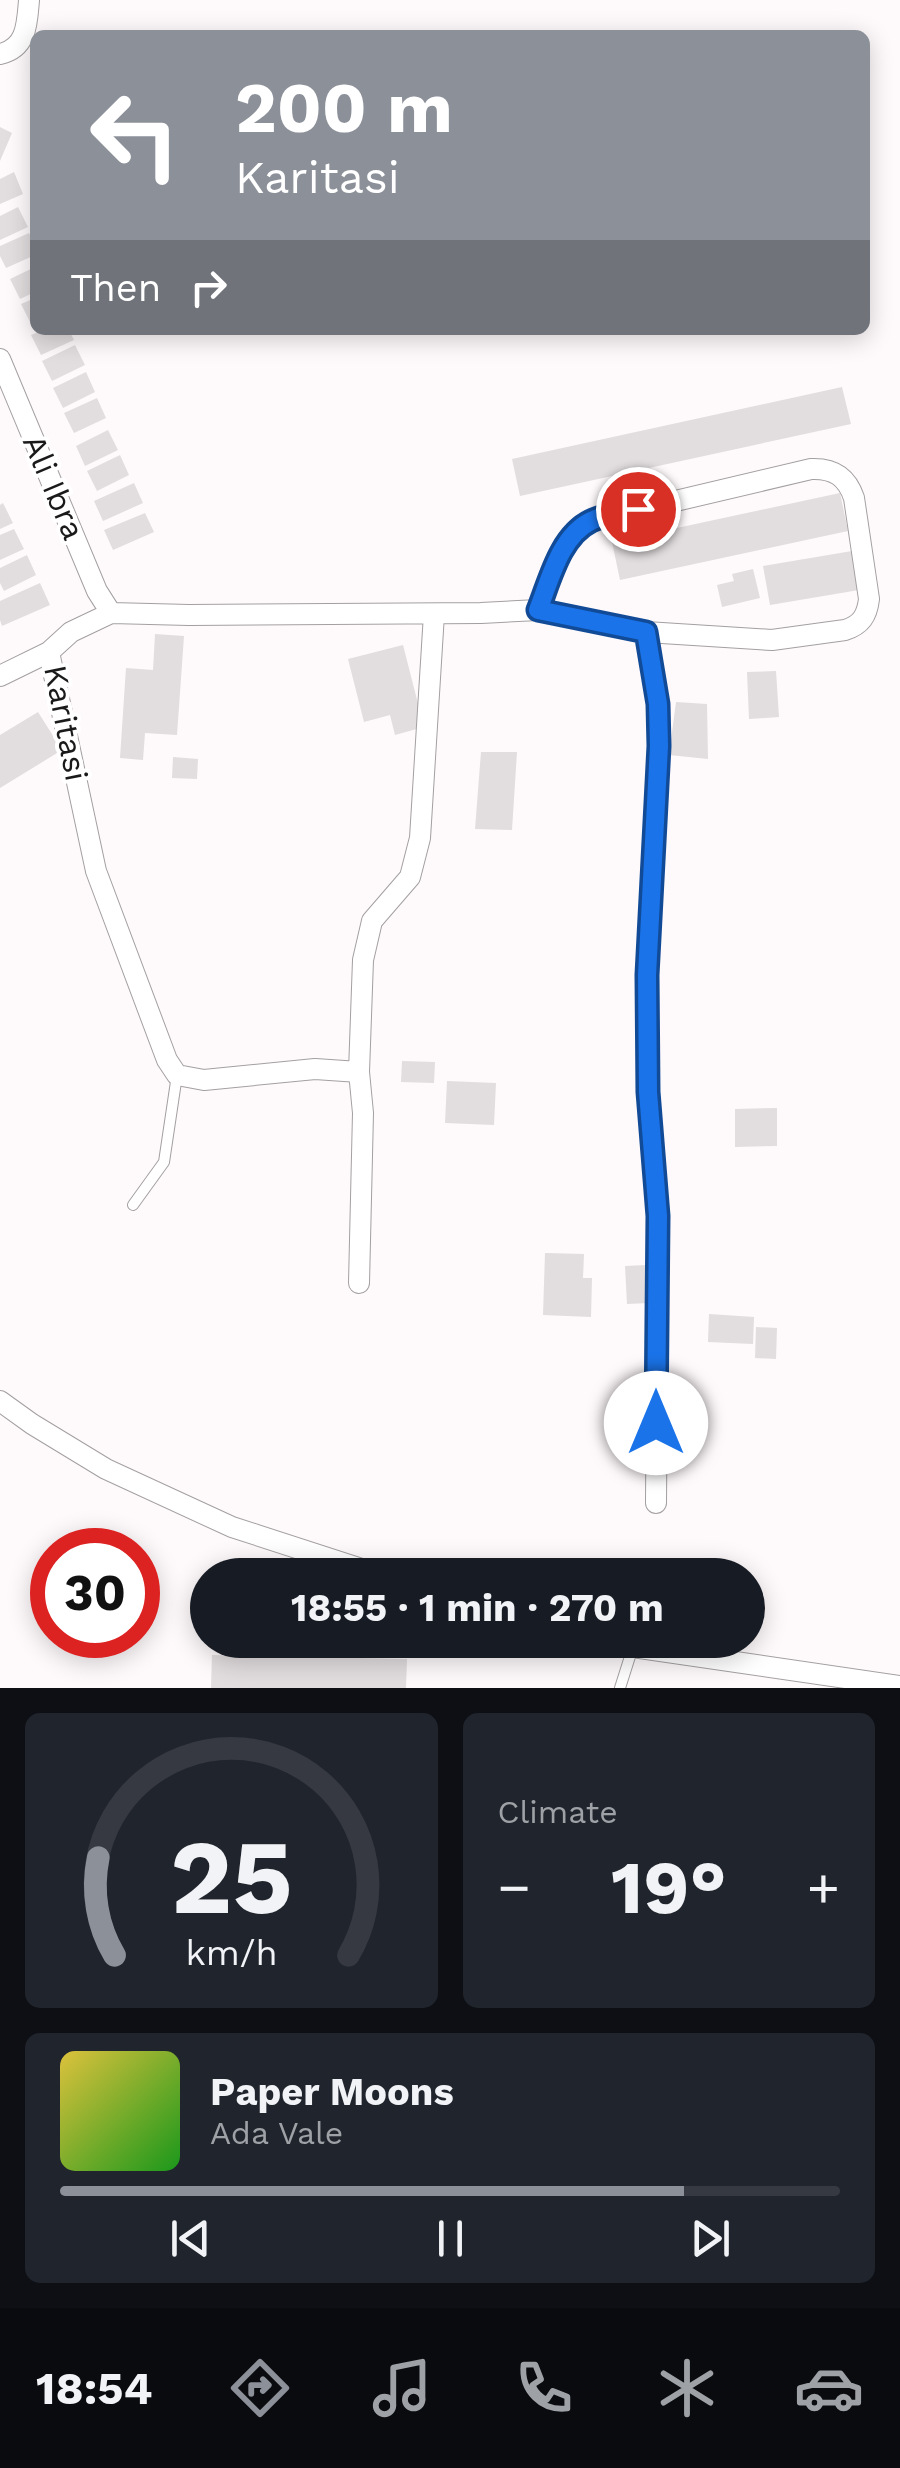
<!DOCTYPE html>
<html lang="en">
<head>
<meta charset="utf-8">
<style>
	:root { --surface:#171b24; --page:#20242c; --text:#f1f3f6; --muted:#9ea1a6; --line:#363941; --accent:#8c9099 }
	body { margin:0; font-family:"Work Sans",sans-serif; background:var(--page); color:var(--text); height:100vh; display:flex; flex-direction:column; font-size:38px; white-space:nowrap }
	* { box-sizing:border-box; margin:0 }
	p { font-size:32px; color:var(--muted) }
	.icon { flex:none; width:55px; height:55px; fill:none; stroke:currentColor; stroke-width:2; stroke-linecap:round; stroke-linejoin:round }
	.map { position:relative; height:1688px; overflow:hidden }
	.drawer { display:flex; flex-direction:column; gap:25px; padding:25px; background:#0d0f14; flex:1 }
	.drawer>* { flex:none }
	.banner { position:absolute; left:30px; top:30px; width:840px; height:305px; border-radius:15px; box-shadow:0 5px 25px #0003; background:#8c9099; color:#fff; overflow:hidden }
	.speed { position:absolute; left:30px; top:1528px; display:flex; gap:20px; font-size:50px; font-weight:700; text-align:center }
	.speed>* { display:grid; place-content:center; width:130px; height:130px; border-radius:50%; background:var(--surface); box-shadow:0 5px 25px #0003; line-height:1 }
	.speed .limit { border:15px solid #d22; background:#fff; color:#111 }
	.pin { position:absolute; display:grid; place-items:center; width:85px; height:85px; color:#fff; margin:-42px; border:5px solid #fff; border-radius:50%; box-shadow:0 2px 10px #0007 }
	.me { position:absolute; width:110px; margin:-55px; rotate:0deg; stroke-linejoin:round; filter:drop-shadow(0 0 8px #0008) }
	.turn { display:flex; align-items:center; gap:35px; height:210px; padding:0 40px; font-size:45px }
	.turn .icon { width:130px; height:130px; stroke-width:2.5 }
	.turn b { display:block; font-size:70px; line-height:85px }
	.then { display:flex; align-items:center; height:95px; padding:0 40px; background:#0003; gap:20px; font-size:38px }
	.big { font-size:75px; font-weight:700; line-height:1.1 }
	.drawer .tile { flex:1; display:flex; flex-direction:column; justify-content:center; gap:15px; min-width:0; padding:0 35px; border-radius:15px; background:var(--page) }
	.drawer .dial { align-items:center; gap:0 }
	.dial svg { height:260px; overflow:visible; fill:none; stroke:var(--line); stroke-width:7; stroke-linecap:round; text-anchor:middle }
	.dial text { fill:var(--text); stroke:none }
	.song { display:flex; align-items:center; gap:30px }
	.cover { width:120px; height:120px; border-radius:15px; background:linear-gradient(135deg,hsl(50 70% 55%),hsl(120 70% 35%)) }
	.played { height:10px; border-radius:5px; background:linear-gradient(90deg,var(--accent) 80%,var(--line) 80%) }
	.keys { display:flex; justify-content:space-around; direction:ltr }
	.heat { display:flex; justify-content:space-between; align-items:center; font-size:55px; direction:ltr }
	.drawer .tiles { flex:1; display:grid; gap:25px; grid-template-columns:1fr 1fr }
	.tile:last-child { grid-column:span 2 }
	.trip { position:absolute; left:190px; top:1558px; width:575px; height:100px; border-radius:50px; background:var(--surface); box-shadow:0 5px 25px #0003; font-weight:700; line-height:100px; text-align:center }
	.menu { display:flex; height:160px; justify-content:space-around; align-items:center; background:#090b0e; color:var(--muted) }
	.menu .icon { width:70px; height:70px }
	.menu .on { color:var(--accent) }
	.menu b { font-size:45px; color:var(--text) }
	.map>svg:first-child { display:block }
</style>
</head>
<body>
<div class="map">
<svg width="900" height="1688" viewBox="0 0 900 1688">
	<rect width="100%" height="100%" fill="#fef9fa"/>
	<!-- building -->
	<path fill="#e2ddde" d="M0,127l12,6 -12,28z
		M14,172l9,22 -23,10v-25z
		M18,207l10,20 -28,13v-24z
		M29,233l6,12v10l-29,13 -6,-12v-10z
		M35,267v25l-15,7 -10,-20z
		M35,298v24l-4,2 -10,-20z
		M43,330h26l5,10 -33,15 -10,-20z
		M75,345l10,20 -33,16 -10,-20z
		M86,372l9,20 -32,16 -10,-20z
		M842,387l9,37 -331,72 -8,-37z
		M97,398l9,20 -32,15 -10,-20z
		M108,430l10,20 -33,16 -9,-20z
		M120,455l9,20 -32,16 -10,-20z
		M134,483l9,20 -40,18 -9,-20z
		M840,493l8,38 -228,49 -8,-38z
		M3,503l10,20 -13,6v-24z
		M145,513l9,19 -41,18 -9,-20z
		M14,529l10,20 -24,11v-25z
		M852,551l7,39 -89,15 -7,-39z
		M27,555l9,20 -32,16 -4,-8v-15z
		M753,569l7,29 -38,9 -5,-22 17,-4 -2,-7z
		M40,583l10,22 -48,21 -2,-6v-19z
		M155,634l29,2 -7,99 -32,-2 -2,27 -23,-2 6,-90 27,2z
		M403,645l21,82 -29,8 -5,-20 -26,7 -16,-63z
		M776,671l3,46 -30,2 -2,-47z
		M676,702l31,2 1,55 -39,-4z
		M38,712l24,38 -62,38v-53z
		M481,752h36l-5,78 -37,-1z
		M173,757l25,2 -1,20 -25,-1z
		M402,1061l33,1 -1,21 -33,-1z
		M447,1081l49,2 -2,42 -49,-2z
		M777,1108v38l-42,1v-38z
		M545,1253l39,1 -1,24h9l-1,39 -48,-2z
		M647,1265l2,38 -22,1 -2,-38z
		M709,1314l45,3 -1,27 -45,-2z
		M756,1327l21,1 -1,31 -21,-1z
		M212,1655l195,4 -1,29h-195z"/>
	<g fill="none" stroke-linecap="round" stroke-linejoin="round">
		<defs>
			<path id="lane" d="M133,1205l31,-43 13,-87
				M620,1688l13,-41"/>
			<path id="street" d="M0,54c27,-6 27,-30 29,-54
				M0,359l97,232 14,22
				M646,632l12,72 1,42 -12,229 1,117 10,124 -2,287
				M49,652l47,219 71,189 10,15 27,5 111,-11 44,3
				M0,676l49,-24 22,-20 40,-19 78,2 292,-2 57,-3 108,22 126,8 73,-10c16,-5 22,-14 24,-31l-15,-101c-7,-21 -20,-30 -43,-29l-220,52c-31,20 -40,56 -53,89
				M359,1283l4,-170 -4,-41 4,-112 9,-39 38,-44 10,-39 14,-224
				M0,1401l32,23 74,45 126,58 148,48
				M606,1640l27,7 267,39"/>
		</defs>
		<!-- lane casing -->
		<use href="#lane" stroke="#a4a0a1" stroke-width="12"/>
		<!-- street casing -->
		<use href="#street" stroke="#a4a0a1" stroke-width="22"/>
		<!-- lane -->
		<use href="#lane" stroke="#fff" stroke-width="10"/>
		<!-- street -->
		<use href="#street" stroke="#fff" stroke-width="20"/>
	</g>
	<g fill="none" stroke-linecap="round" stroke-linejoin="round">
		<defs>
			<path id="route" d="M638,509c-15,3 -33,5 -47,12 -31,15 -41,59 -53,89l108,22 12,72 1,42 -12,229 1,117 10,124 -2,207"/>
		</defs>
		<!-- route casing -->
		<use href="#route" stroke="#114b97" stroke-width="25"/>
		<!-- route -->
		<use href="#route" stroke="#1a73e8" stroke-width="18"/>
	</g>
	<g text-anchor="middle" dominant-baseline="central" stroke-width="8" stroke-linejoin="round" paint-order="stroke">
		<!-- street labels -->
		<g font-size="32" fill="#1b1a1a" stroke="#fff">
			<text transform="translate(54 487) rotate(67)">Ali Ibra</text>
			<text transform="translate(66 723) rotate(79)">Karitasi</text>
		</g>
	</g>
</svg>
<div class="speed"><div class="limit">30</div></div>
<div class="pin" style="left:638px;top:509px;background:#d93025"><svg class="icon" aria-label="arrive" viewBox="0 0 24 24"><path d="M6 21V4h12l-3 4 3 4H6"/></svg></div>
<svg class="me" style="left:656px;top:1423px" viewBox="-20 -20 40 40"><circle r="19" fill="#fff"/><path d="M0-13L10 11 0 6-10 11z" fill="#1a73e8"/></svg>
<div class="trip">18:55 · 1 min · 270 m</div>
<div class="banner">
<div class="turn"><svg class="icon" aria-label="left" viewBox="0 0 24 24"><path d="M17 20v-9H6M10 6l-5 5 5 5"/></svg><div><b>200 m</b>Karitasi</div></div>
<div class="then">Then<svg class="icon" aria-label="right" viewBox="0 0 24 24"><path d="M7 20v-9h11M14 6l5 5-5 5"/></svg></div>
</div>
</div>
<section class="drawer">
<div class="tiles">
<div class="tile dial"><svg viewBox="0 0 100 80">
<path d="M14 69A42 42 0 1 1 86 69"/>
<path d="M14 69A42 42 0 0 1 9 39" stroke="#8c9099"/>
<text x="50" y="56" font-size="32" font-weight="700">25</text>
<text x="50" y="72" font-size="11">km/h</text>
</svg></div>
<div class="tile"><p>Climate</p>
<div class="heat"><a>−</a><b class="big">19°</b><a>+</a></div>
</div>
<div class="tile">
<div class="song"><i class="cover"></i><div><b>Paper Moons</b><p>Ada Vale</p></div></div>
<div class="played"></div>
<div class="keys"><svg class="icon" aria-label="previous" viewBox="0 0 24 24"><path d="M18 5L8 12l10 7zM5 5v14"/></svg><svg class="icon" aria-label="pause" viewBox="0 0 24 24"><path d="M8 5v14M16 5v14"/></svg><svg class="icon" aria-label="next" viewBox="0 0 24 24"><path d="M6 5l10 7-10 7zM19 5v14"/></svg></div>
</div>
</div>
</section>
<nav class="menu">
<b>18:54</b>
<svg class="icon on" aria-label="directions" viewBox="0 0 24 24"><path d="M12 3l9 9-9 9-9-9zM9 14v-3h6M13 9l2 2-2 2"/></svg>
<svg class="icon" aria-label="music" viewBox="0 0 24 24"><path d="M9 18V5l10-2v13"/><circle cx="6" cy="18" r="3"/><circle cx="16" cy="16" r="3"/></svg>
<svg class="icon" aria-label="phone" viewBox="0 0 24 24"><path d="M5 4h4l2 5-3 2q2 4 5 5l2-3 5 2v4C11 20 4 13 5 4z"/></svg>
<svg class="icon" aria-label="climate" viewBox="0 0 24 24"><path d="M12 3v18M4 7l16 10M4 17L20 7"/></svg>
<svg class="icon" aria-label="car" viewBox="0 0 24 24"><path d="M5 17H2v-5l4-1 3-4h7l3 4 3 1v5h-3M9 17h6M6 11h13"/><circle cx="7" cy="17" r="2"/><circle cx="17" cy="17" r="2"/></svg>
</nav>
</body>
</html>
